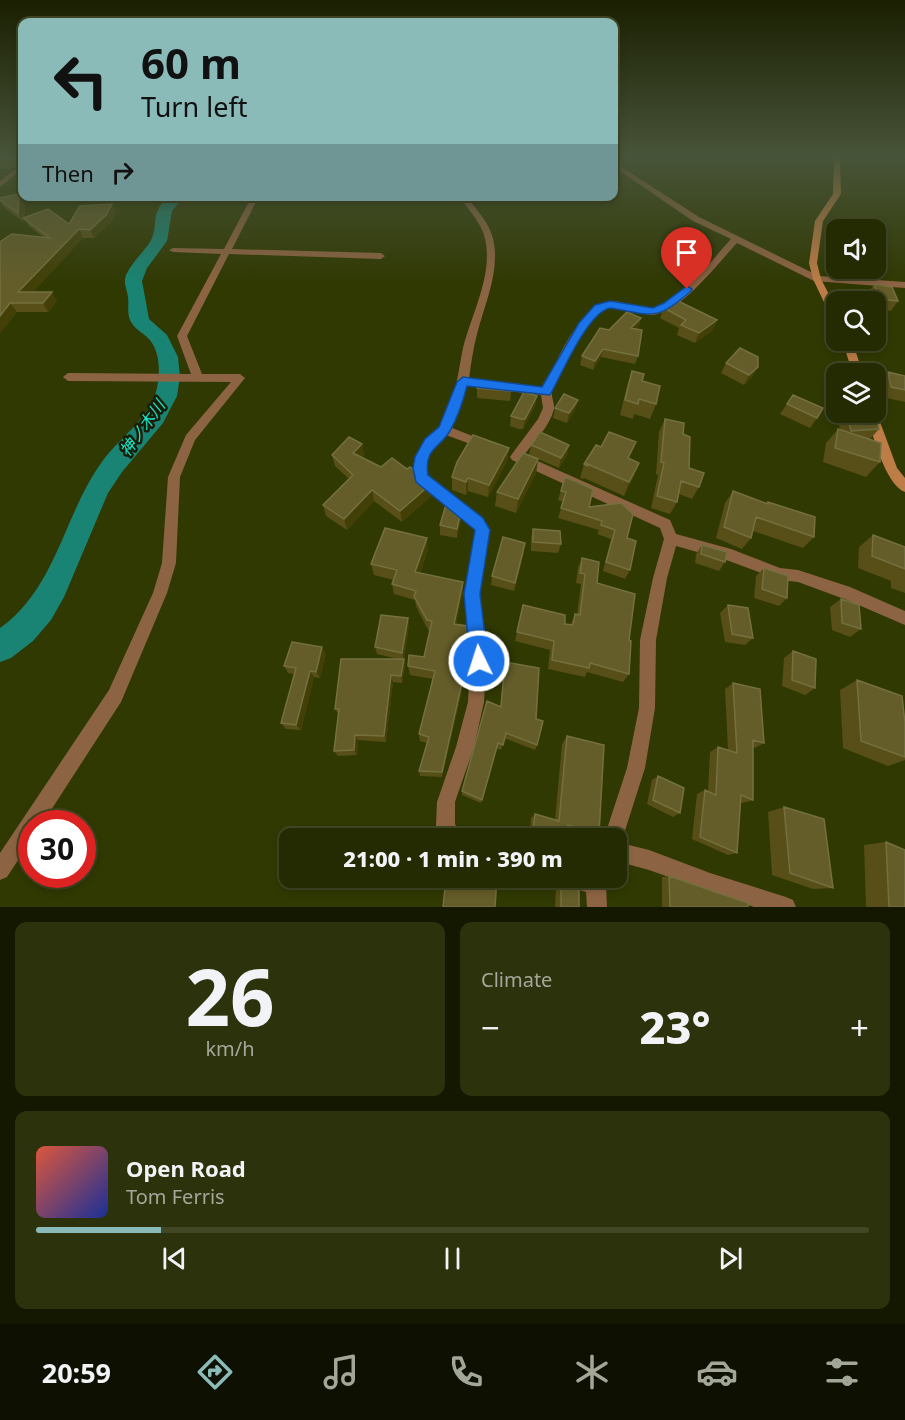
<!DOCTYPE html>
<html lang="en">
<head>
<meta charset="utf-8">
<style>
	:root { --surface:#242b02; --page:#2c330c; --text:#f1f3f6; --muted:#a3a799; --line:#414724; --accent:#8bbbb9 }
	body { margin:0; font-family:"Noto Sans","Noto Sans JP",sans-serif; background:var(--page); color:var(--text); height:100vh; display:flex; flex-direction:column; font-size:22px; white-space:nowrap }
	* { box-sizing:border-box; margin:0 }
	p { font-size:20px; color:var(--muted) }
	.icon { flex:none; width:33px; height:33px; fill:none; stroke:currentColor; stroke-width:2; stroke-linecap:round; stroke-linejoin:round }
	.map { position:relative; height:907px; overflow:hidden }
	.panel { display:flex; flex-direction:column; gap:15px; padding:15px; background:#141801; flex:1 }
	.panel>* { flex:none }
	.banner { position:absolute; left:18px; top:18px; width:600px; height:183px; border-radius:12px; box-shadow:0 3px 9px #0003,0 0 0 2px var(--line); background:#8bbbb9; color:#111; overflow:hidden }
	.buttons { position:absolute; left:826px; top:219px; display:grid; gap:12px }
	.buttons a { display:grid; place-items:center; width:60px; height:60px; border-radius:12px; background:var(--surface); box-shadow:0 3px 9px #0003,0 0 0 2px var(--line); font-size:30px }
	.speed { position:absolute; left:18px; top:810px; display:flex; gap:12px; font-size:30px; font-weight:700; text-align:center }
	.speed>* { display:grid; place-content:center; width:78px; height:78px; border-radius:50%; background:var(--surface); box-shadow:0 3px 9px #0003,0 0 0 2px var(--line); line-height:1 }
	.speed .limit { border:9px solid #d22; background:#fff; color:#111 }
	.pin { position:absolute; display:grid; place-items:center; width:51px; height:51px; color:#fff; margin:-62px -26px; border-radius:50% 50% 50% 0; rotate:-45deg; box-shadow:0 0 6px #0007 }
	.pin .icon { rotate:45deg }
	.me { position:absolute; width:66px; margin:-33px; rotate:356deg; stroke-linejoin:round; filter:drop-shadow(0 0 4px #0008) }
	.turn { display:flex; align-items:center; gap:21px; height:126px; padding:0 24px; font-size:27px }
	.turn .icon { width:78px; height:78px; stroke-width:2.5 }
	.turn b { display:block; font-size:42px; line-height:51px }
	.then { display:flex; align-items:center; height:57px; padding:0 24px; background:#0003; gap:12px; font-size:22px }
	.big { font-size:45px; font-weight:800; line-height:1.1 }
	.panel .tile { flex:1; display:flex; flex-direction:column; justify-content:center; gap:9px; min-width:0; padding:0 21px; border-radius:12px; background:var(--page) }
	.panel .dial { align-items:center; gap:0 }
	.dial b { font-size:78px; line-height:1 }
	.song { display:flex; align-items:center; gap:18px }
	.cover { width:72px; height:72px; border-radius:9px; background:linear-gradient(135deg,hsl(10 70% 55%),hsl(230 70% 35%)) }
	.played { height:6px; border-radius:3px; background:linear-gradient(90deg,var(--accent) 15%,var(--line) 15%) }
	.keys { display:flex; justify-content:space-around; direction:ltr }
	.heat { display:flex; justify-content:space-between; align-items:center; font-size:33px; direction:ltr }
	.panel .tiles { flex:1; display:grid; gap:15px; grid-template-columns:1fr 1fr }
	.tile:last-child { grid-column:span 2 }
	.trip { position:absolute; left:279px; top:828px; width:348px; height:60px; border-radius:12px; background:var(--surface); box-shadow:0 3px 9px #0003,0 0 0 2px var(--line); font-weight:800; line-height:60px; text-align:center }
	.dock { display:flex; height:96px; justify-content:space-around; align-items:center; background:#0e1101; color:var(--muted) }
	.dock .icon { width:42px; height:42px }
	.dock .selected { color:var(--accent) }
	.dock b { font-size:27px; color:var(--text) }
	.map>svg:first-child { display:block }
</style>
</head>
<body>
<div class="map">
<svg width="905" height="907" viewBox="0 0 905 907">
	<rect width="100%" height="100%" fill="#303902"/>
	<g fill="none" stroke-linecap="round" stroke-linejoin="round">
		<!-- river -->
		<path fill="#198474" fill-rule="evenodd" d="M168,196h16l-12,15 -5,30 -20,27 -5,13 7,38 18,16 11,22 2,20 -3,19 -14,27 -41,49 -14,21 -44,104 -13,23 -18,21 -22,17 -11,4v-34c57,-40 64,-116 104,-169 19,-25 50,-43 54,-77 2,-14 1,-32 -9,-43 -7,-7 -15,-10 -19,-19 -3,-7 -1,-16 -2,-23 -1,-8 -5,-14 -2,-22 6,-13 17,-22 24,-33 10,-17 -2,-25 18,-46z"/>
		<!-- street -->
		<path fill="#8d6443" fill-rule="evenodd" d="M614,162l85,55 120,59 86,6v6l-91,-7 -77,-38c-19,20 -57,71 -86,72 -15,0 -35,-15 -49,-5 -10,6 -48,70 -50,82 -1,5 3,12 2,17 -4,17 -20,33 -30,46l146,65 6,14 55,15 49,19 18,2 52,17 55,24v14l-58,-25 -49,-18 -18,-2 -51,-19 -53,-15 -9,32 -11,62 -1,68 -10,60 -24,75 28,7 61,23 76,24 7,3 3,7h-42l-105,-37 -33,-9v-23h-12l23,-70 12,-60 1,-68 13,-62 11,-39 -4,-11 -148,-68 -2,-3 2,-3 26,-35 5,-11 -2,-13 -74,-9 -8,27 -7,15 36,14 2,3 -6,4 -38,-14c-15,9 -20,23 -19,41l56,42 6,11 -10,65 8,50 -3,58 -10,45 -19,55v22l7,14h-20l-6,-12 1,-24 19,-55 12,-45 3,-58 -6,-50 10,-65 -58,-48c-7,-14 1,-35 12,-46 6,-6 12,-8 16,-16 11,-23 13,-47 18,-71 9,-36 32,-76 21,-113 -4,-14 -17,-27 -25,-39h7c9,12 21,24 26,39 10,32 -7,68 -15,99 -4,15 -6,30 -8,45l74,9c13,-24 38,-87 69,-87 14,0 31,12 45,7 27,-11 54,-47 74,-69l-38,-18 -79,-54z
			M22,164v5l-22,18v-6z
			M252,196h7l-27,53 149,4 4,3 -4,3 -152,-5 -42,82 15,38h38l5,4 -50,62 -15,37 -4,86 -9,30 -46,109 -79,122h-10v15l-25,38 -7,3v-27l109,-163 44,-97 9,-30 6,-86 18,-42 45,-53 -163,-1 -5,-4 5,-4 123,1 -14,-38 44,-82 -48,-2 -4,-2 4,-2 51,1z
			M561,878h48l-3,7 1,22h-20l-1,-15 -22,-7z"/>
		<!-- secondary -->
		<path fill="#be7d46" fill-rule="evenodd" d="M834,157h6l1,37 -18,27 -6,42 4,16 16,31v12l-5,-3 -19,-40 -4,-16 6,-42 18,-27z
			M842,340h10l11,34h-10z
			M876,411l21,57 8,10v14c-20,-7 -33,-60 -39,-80h10z"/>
	</g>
	<!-- wall -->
	<path fill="#574f17" d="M0,157h22v5l-11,7h-11z
		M0,198l25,6 -1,14 45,6 43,-20 4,8 -6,11 -16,15h-11l-50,54 24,9 -9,11h-31l-17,21v-91l43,-5 -14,-11 -5,-8 -1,4 -19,-15 -4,-6z
		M874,284l24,17 -7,10 -15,-2v-7h-6l-2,-8z
		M664,308l53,12 -4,10 -18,13 -18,-8 2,-7 -19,-10z
		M641,318l-2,8 -3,3 2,27 -3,8 -34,-7 -8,13 -13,-5 2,-9 27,-26z
		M726,363l32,4 -6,10 -8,8 -23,-12z
		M632,371l10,10 14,23 -6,15 -16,-5 -1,5 -13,-4 7,-29z
		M888,372l17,4v26l-23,-5 -2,-15z
		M512,384l-2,17 -33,-3v-10z
		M793,395l24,23 -7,10 -30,-14z
		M537,396l-2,10 -12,23h-4l-9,-3 1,-10z
		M578,400l-3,10 -8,13 -14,-5 2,-10z
		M837,411v1h37l5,17 -9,10 10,23 -14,15 -43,-15 3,-19 12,-14h2l-4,-16z
		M665,419l18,15 6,34 10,19 -7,12 -13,-5 -2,8 -7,12 -19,-6 7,-33 -2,-1 3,-42z
		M362,444l2,11 -2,3 19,9 26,2 24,15v12l-29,26 -28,-21 -27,29 -21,-14 -3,-11 26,-26 -14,-13 -3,-11z
		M531,445h38l-2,10 -8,13 -21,-9 -2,14 -20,40 -21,-7 2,-14 32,-37z
		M509,448l-2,13 -19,36 -20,-6 -2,4 -14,-5v-13z
		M629,459l10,4 -15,33 -40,-18v1l-4,-1 4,-14z
		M565,477l24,30 38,31 3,32 -5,9 -22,-8 8,-32 -14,-5 2,-4 -41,-12 5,-16 -5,-2z
		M733,491l33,13 2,-2 46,35 -11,11 -50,-17 -2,7 -9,11 -26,-11 9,-35z
		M461,511v9l-4,18 -17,-3v-10z
		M533,529l28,15 -3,9 -27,-2v-13z
		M873,535l32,12v46l-14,-5v-7l-33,-13 1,-21z
		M702,545l23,17 -6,9 -24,-8 1,-9z
		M428,549l-8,24 43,9v10l-7,32 13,20 -8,51 -19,82 -22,-1 -1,-5 8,-28 -7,-2 -1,-7 14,-55 -23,-4 -2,-9 16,-9 6,-27h-2l-12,-24 -1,-6 -21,-6 -2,-10 2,-4 -20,-5 -3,-11z
		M524,552l-10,39 -23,-6 1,-9z
		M582,558l47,82v34l-6,8 -36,-10 -2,5 -37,-8 2,-19 -35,-9 8,-36 42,19h6l4,-10 2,1 4,-31 -5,-1 2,-15z
		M764,568l23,30 -8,8 -25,-8 2,-22z
		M841,599l20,30 -11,8 -18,-7 -2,-23z
		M728,605l25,33 -8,7 -20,-3 -5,-29z
		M408,618l1,7 -5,34 1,7 -3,17 -9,-1 -7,60 -28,-2 -1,15 -19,1 -4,-5 5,-36 -4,-6 63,-50 -21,-5 -2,-7z
		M793,651l22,37 -10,7 -23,-9 2,-28z
		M326,654l-6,24 -6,-1 -13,53 -15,-1 -5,-6 13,-49 -6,-1 -4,-7z
		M505,662l31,57 1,26 -2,5 -31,-12 -3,12 -5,-2 -15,55 -19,-8v-4l38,-84z
		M857,680l48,43v37l-17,6 -45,-18 -3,-58z
		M733,683l31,60 -9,5 -2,-1v53l-10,3 -3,-1 -3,51 -9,2 -36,-16 5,-45 8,-4 3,2 2,-40 8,-5 10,3 -3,-61z
		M567,736l32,98 -7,3 -24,-7 -1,8h-38l2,-20 4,-4 20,6 7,-76z
		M658,776l22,37 -7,4 -26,-13 5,-24z
		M784,807l49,81 -20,1 -41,-14 -4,-63z
		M886,842l19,65h-39l-2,-62z
		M669,876l79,31h-86v-30z
		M561,886l18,21h-24l1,-20z"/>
	<!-- shaded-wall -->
	<path fill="#424007" d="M11,157h11v5l-11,7 -5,-8z
		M19,194l6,10 -2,18 -5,-9z
		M112,204l4,8 -6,11 -16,15 -4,-8z
		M79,229l4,9 -58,63 -7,-9z
		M52,292l5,9 -9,11 -5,-9z
		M10,303l7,9 -17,21v-17z
		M641,318l-2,8 -10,11 2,-9z
		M717,320l-4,10 -18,13 4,-10z
		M603,349l-2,8 -8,13 2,-9z
		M758,367l-6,10 -8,8 5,-10z
		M537,396l-2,10 -12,23 2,-10z
		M578,400l-3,10 -8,13 2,-10z
		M362,444l2,11 -8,10 -3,-12z
		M569,445l-2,10 -8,13 2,-10z
		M509,448l-2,13 -19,36 1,-12z
		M538,459l-2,14 -20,40 2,-14z
		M639,463l-5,14 -10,19 5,-14z
		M468,478v13l-2,4v-13z
		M431,484v12l-29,26 -2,-11z
		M372,490l2,11 -27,29 -3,-11z
		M461,511v9l-4,18v-9z
		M427,538l1,11 -11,33 -2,-10z
		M463,582v10l-9,41v-9z
		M408,618l1,7 -5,34 1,7 -3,17 -1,-7 3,-16 -2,-7z
		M469,635v9l-8,51 -19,82v-5z
		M322,647l4,7 -6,24 -4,-6z
		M310,671l4,6 -13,53 -5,-5z
		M391,675l2,7 -7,60 -2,-6z
		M355,735l3,5 -1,15 -3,-5z"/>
	<!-- building -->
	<path fill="#645d29" stroke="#747040" stroke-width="1.5" d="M0,157h11l-5,4 -6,-1z
		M19,194l-1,19 -18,-13v-2z
		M112,204l-6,11 -16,15 -11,-1 -61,63h34l-9,11h-33l-10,13v-74l12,-8 38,4 -27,-20 25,-9 21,15 11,-18z
		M874,284l18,3 6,14 -18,-2z
		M676,300l41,20 -18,13 -18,-8 5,-5 -22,-12z
		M627,312l14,6 -10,10 11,2 -4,26 -35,-7 -8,12 -13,-5 18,-28 9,2z
		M740,348l18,9v10l-9,8 -23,-12z
		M632,371l12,3 -2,7 18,5 -4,18 -17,-5 -1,5 -13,-4z
		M888,372l17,4v14l-14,-3z
		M479,380l33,4 -1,7 -34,-3z
		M524,392l13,4 -12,23h-4l-10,-3z
		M564,394l14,6 -9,13 -14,-5z
		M793,395l30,13 -6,10 -30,-14z
		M846,412h28l5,17 -28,2z
		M665,419l19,4 -1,11 7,3 -1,31 15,5 -5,14 -18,-6 -4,21 -20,-6 7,-33 -3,-1z
		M838,429l43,14 -1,19 -45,-14z
		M540,432l29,13 -8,13 -30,-13z
		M609,432l27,10 -8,16 11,5 -10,19 -44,-19 3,3 -4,-2 12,-19 5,2z
		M473,435l36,13 -20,37 -21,-7 -2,4 -14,-5 5,-15z
		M349,437l13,7 -9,9 28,14 11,-9 15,11 3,-2 21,17 -31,27 -28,-21 -28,29 -21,-14 30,-30 -21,-20z
		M523,453l15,6 -20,40 -21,-7z
		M565,477l28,12 -4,18 32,-4 12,11 -6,24 9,3 -6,29 -24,-8 9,-32 -14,-5 1,-4 -41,-13 5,-16 -5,-1z
		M733,491l35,13v-2l47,15 -1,20 -58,-20 -5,21 -27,-11z
		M447,501l14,10 -4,18 -17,-4z
		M385,528l42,10 -12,34 48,10 -9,42 14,2 1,9 -8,52 -19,85 -23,-1 10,-34 -10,-3 16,-63 -27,-5 1,-11 15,2 8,-36 -5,-1 -13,-24 2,-5 -24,-7 5,-14 -26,-6z
		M533,529l27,2 1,13 -28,-2z
		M873,535l32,12v22l-33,-13z
		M503,537l22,6 -10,40 -23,-7z
		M702,545l25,7 -2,10 -24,-8z
		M582,558l17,4 -2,21 38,11 -6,46 2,1 -2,33 -39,-11 -1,5 -37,-8 2,-19 -37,-9 6,-27 42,10v9l8,1 2,-11 5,1 5,-41 -5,-1z
		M764,568l24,8 -1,22 -25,-9z
		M841,599l18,6 2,24 -19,-6z
		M728,605l20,3 5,30 -21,-4z
		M381,615l27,3 -6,35 -27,-6z
		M292,642l30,5 -6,25 -6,-1 -14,54 -15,-2 15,-55 -12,-2z
		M793,651l23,8 -1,29 -23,-8z
		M341,659h63l-3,17 -10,-1 -7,61 -29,-1 -1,15 -20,1 5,-42h-4z
		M505,662l34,6 -3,51 7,2 -6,24 -31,-12 -3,12 -5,-2 -16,57 -20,-9 25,-90 14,6z
		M857,680l45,16 3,27v34l-44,-16z
		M733,683l27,6 4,54 -11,-3v60l-12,-5 -4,58 -37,-16 5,-47 11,5 2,-48 19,6z
		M567,736l37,9 -5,89 -31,-9 -1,13h-35l3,-24 24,7z
		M658,776l26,12 -4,25 -27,-13z
		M784,807l40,12 9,69 -43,-15z
		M886,842l19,8v57h-16z
		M669,876l79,27v4h-78z
		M446,878h51l-2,29h-52z
		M561,886l18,4v17h-18z"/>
	<!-- sky -->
	<linearGradient id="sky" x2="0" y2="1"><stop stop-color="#1a1f01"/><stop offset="0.55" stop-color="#485439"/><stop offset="1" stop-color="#485439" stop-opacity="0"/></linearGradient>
	<rect width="905" height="284" fill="url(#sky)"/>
	<!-- route -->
	<path fill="#1a73e8" stroke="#114b97" stroke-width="1.5" d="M687,286l5,3 -1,2c-35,31 -38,24 -81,17 -23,5 -48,66 -60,87l-83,-9c-4,15 -9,31 -17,45 -11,18 -26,17 -22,44l55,43 7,12 -10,64 8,67 -2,6 -7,3 -6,-3 -3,-6 -6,-67 11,-64 -59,-48 -3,-14 2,-11 10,-18 14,-12 18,-45 6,-5 79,10 37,-64 16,-18 15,-4 43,7 11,-5z"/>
	<g text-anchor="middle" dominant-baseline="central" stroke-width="5" stroke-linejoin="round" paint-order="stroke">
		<!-- water labels -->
		<g font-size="16" font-style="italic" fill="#18eacd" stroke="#1a1e09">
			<text transform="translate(142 428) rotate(-54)">神ノ木川</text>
		</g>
	</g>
</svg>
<div class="buttons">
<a><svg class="icon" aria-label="sound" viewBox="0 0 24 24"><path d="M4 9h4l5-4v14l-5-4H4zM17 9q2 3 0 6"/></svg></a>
<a><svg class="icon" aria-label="search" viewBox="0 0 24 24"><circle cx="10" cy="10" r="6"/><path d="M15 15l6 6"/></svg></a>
<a><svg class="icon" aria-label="layers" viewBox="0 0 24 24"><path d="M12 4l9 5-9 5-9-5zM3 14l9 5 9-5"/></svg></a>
</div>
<div class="speed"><div class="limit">30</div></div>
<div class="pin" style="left:687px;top:289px;background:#d93025"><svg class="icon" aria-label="arrive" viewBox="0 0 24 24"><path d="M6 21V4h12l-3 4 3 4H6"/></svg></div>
<svg class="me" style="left:479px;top:661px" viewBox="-20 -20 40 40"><circle r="17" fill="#1a73e8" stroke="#fff" stroke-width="3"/><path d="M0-11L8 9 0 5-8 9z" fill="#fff"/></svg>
<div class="trip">21:00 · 1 min · 390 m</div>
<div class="banner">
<div class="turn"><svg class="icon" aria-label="left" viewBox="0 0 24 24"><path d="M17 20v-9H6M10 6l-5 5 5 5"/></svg><div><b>60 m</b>Turn left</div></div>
<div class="then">Then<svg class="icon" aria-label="right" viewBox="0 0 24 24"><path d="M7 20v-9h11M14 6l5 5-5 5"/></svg></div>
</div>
</div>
<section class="panel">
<div class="tiles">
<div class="tile dial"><b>26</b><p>km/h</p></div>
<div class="tile"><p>Climate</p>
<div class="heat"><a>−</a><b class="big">23°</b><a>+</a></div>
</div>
<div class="tile">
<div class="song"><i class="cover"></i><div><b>Open Road</b><p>Tom Ferris</p></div></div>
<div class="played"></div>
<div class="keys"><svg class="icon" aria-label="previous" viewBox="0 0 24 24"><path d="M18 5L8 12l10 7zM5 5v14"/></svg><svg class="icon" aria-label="pause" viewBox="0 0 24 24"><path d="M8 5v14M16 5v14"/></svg><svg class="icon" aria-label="next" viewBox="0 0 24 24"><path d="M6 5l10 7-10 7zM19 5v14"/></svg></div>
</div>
</div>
</section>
<nav class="dock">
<b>20:59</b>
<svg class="icon selected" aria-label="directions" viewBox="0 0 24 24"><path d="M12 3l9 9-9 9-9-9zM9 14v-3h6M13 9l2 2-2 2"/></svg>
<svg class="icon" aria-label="music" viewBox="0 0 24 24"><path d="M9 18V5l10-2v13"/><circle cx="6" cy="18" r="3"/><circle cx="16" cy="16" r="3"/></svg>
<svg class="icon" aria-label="phone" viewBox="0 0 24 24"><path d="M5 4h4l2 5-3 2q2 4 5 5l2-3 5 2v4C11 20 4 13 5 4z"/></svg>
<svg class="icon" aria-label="climate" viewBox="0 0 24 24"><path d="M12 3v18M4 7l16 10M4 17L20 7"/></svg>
<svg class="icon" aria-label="car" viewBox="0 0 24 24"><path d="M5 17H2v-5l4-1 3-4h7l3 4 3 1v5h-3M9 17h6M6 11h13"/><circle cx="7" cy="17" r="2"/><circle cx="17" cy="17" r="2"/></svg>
<svg class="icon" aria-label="filters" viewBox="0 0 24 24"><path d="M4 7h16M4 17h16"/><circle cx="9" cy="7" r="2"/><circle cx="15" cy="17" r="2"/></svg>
</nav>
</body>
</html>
